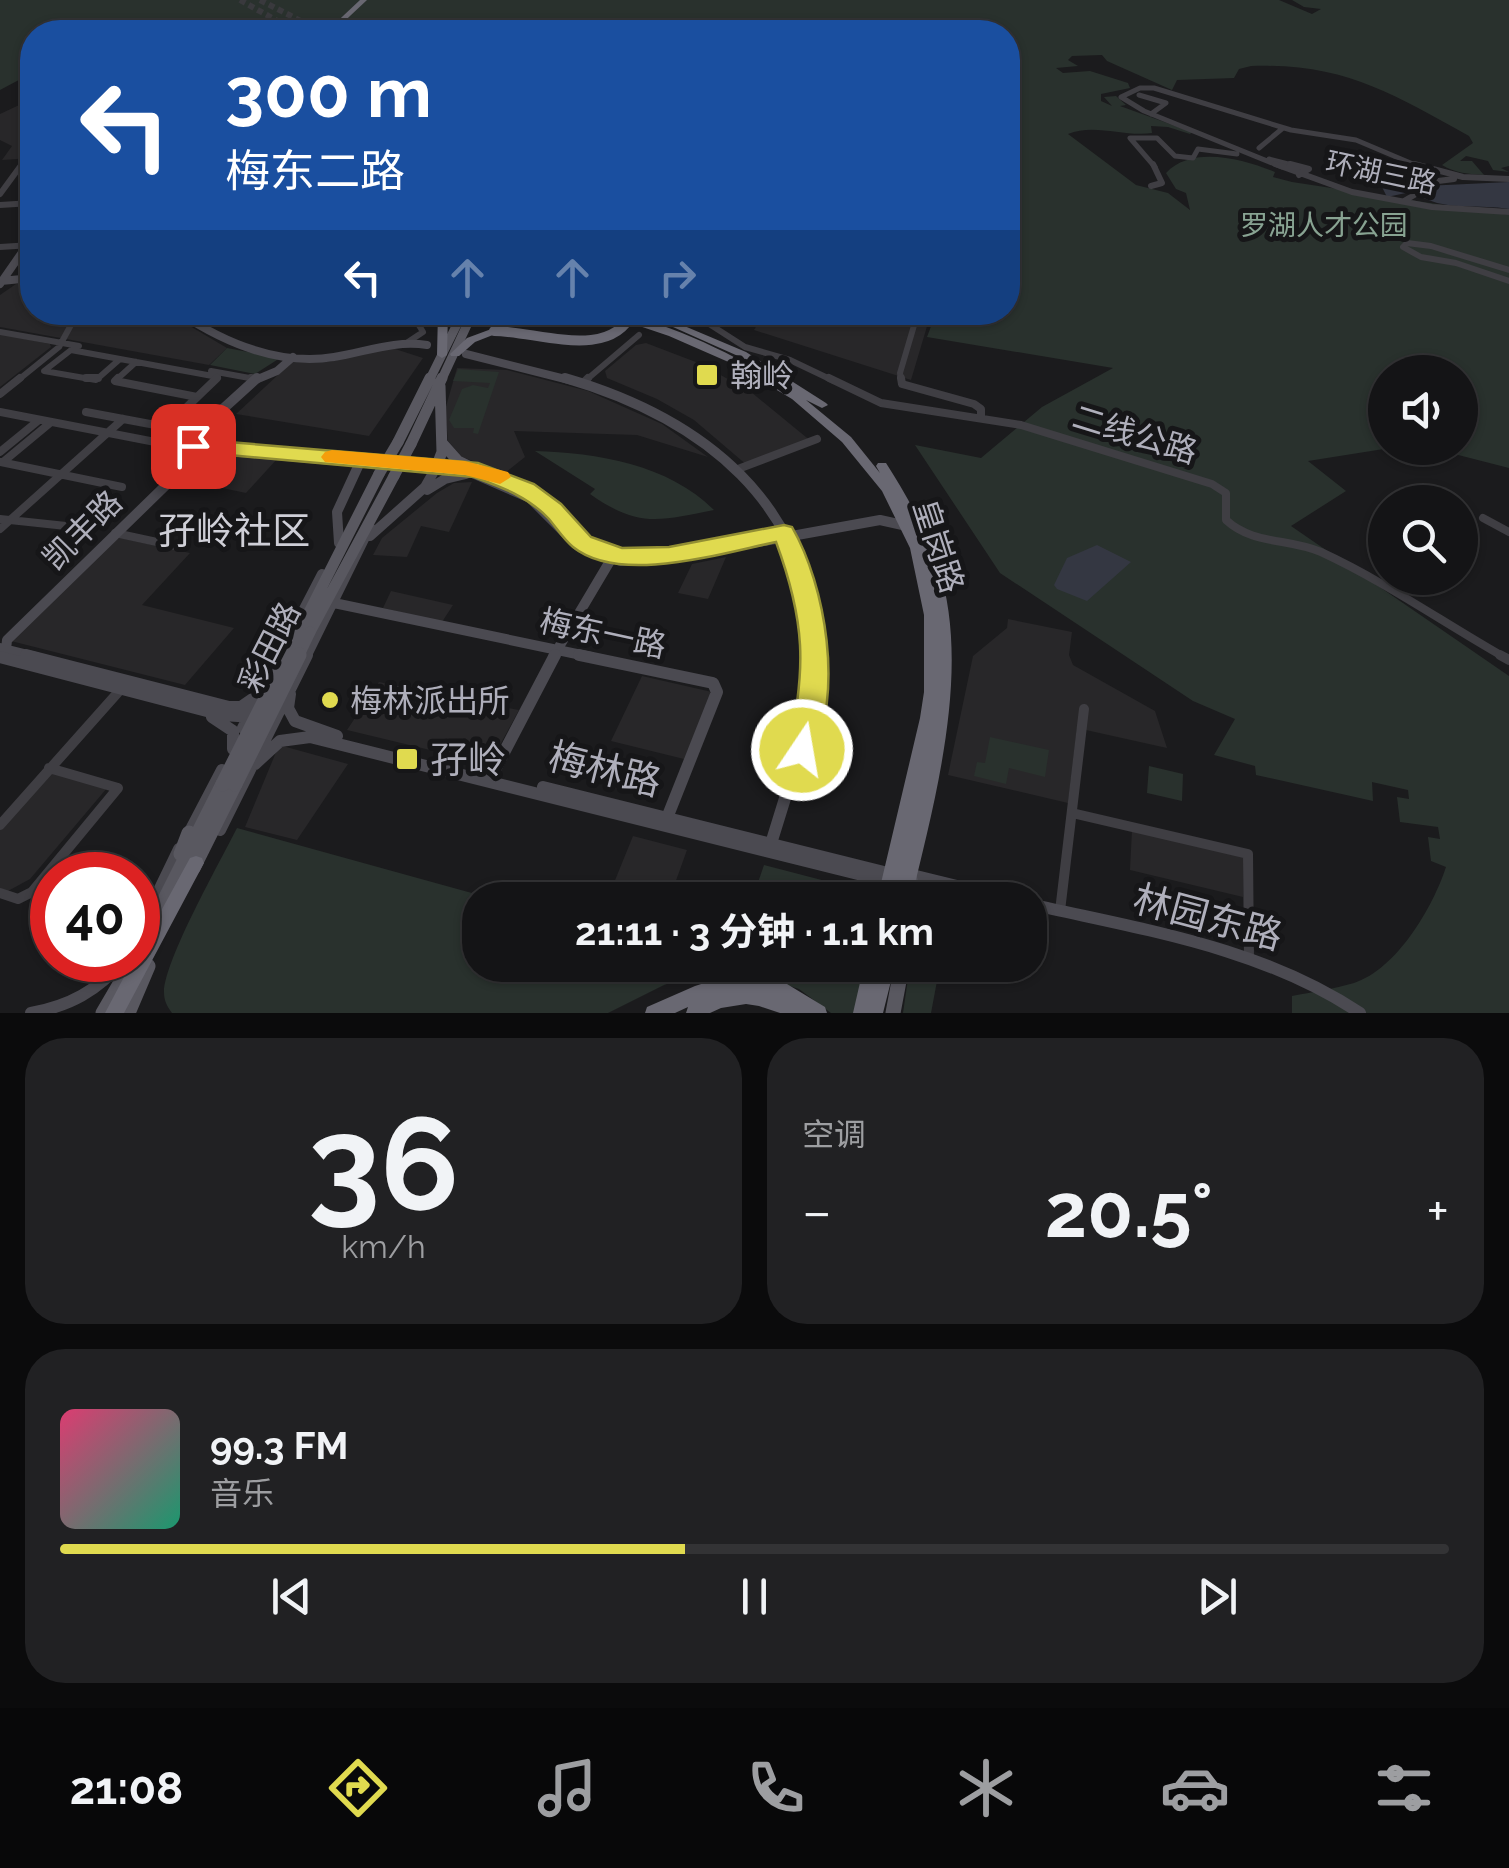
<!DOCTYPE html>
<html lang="zh">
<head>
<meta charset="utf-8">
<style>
	:root { --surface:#141416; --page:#212123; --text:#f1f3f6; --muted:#9d9ea1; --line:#333335; --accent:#e0da4f }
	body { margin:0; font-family:Raleway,"Noto Sans SC",sans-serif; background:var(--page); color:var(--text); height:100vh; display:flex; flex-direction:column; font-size:38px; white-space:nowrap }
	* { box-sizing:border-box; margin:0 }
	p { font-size:32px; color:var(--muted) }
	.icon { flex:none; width:55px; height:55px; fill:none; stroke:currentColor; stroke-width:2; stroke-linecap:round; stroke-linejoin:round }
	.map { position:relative; height:1013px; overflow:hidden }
	.details { display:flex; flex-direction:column; gap:25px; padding:25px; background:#0b0b0c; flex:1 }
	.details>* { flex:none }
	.guide { position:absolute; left:20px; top:20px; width:1000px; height:305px; border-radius:40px; box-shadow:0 2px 8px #0004,0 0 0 2px var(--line); background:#1a4fa0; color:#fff; overflow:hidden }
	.fabs { position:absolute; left:1368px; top:355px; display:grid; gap:20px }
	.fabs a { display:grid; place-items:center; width:110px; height:110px; border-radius:50%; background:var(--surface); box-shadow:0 2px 8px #0004,0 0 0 2px var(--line); font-size:50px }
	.speed { position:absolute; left:30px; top:852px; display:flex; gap:20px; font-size:50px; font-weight:700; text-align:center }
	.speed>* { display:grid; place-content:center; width:130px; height:130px; border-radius:50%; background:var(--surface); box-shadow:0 2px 8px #0004,0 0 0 2px var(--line); line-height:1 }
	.speed .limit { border:15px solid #d22; background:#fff; color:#111 }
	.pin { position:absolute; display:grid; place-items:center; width:85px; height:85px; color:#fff; margin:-42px; border-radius:20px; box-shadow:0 5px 15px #0006 }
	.me { position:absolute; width:110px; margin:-55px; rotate:12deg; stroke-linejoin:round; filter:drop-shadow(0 0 8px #0008) }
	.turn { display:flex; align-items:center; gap:35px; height:210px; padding:0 40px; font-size:45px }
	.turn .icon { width:130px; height:130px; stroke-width:2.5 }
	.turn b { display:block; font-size:70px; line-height:85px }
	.lanes { display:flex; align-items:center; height:95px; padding:0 40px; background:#0003; justify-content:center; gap:50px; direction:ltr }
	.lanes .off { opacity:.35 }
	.big { font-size:75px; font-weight:700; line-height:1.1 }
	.details .tile { flex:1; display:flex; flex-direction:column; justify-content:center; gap:15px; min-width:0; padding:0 35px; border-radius:40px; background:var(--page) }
	.details .dial { align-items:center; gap:0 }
	.dial b { font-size:130px; line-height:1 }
	.song { display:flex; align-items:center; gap:30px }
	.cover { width:120px; height:120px; border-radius:15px; background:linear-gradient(135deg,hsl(340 70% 55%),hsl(160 70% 35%)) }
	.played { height:10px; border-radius:5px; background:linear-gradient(90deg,var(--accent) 45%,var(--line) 45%) }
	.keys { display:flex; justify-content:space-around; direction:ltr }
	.heat { display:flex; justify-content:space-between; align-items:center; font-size:55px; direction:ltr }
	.details .tiles { flex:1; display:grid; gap:25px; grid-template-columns:1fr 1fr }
	.tile:last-child { grid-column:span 2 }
	.trip { position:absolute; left:462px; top:882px; width:585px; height:100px; border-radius:40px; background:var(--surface); box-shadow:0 2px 8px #0004,0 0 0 2px var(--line); font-weight:700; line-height:100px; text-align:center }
	.tab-bar { display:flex; height:160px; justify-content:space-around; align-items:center; background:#080809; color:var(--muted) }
	.tab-bar .icon { width:70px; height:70px }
	.tab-bar .selected { color:var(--accent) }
	.tab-bar b { font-size:45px; color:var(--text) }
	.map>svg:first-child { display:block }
</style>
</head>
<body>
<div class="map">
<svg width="1509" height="1013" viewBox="0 0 1509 1013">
	<rect width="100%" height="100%" fill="#1b1b1d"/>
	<!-- built -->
	<path fill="#282729" d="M32,99v59l-30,2 10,-14 -12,-6v-26z
		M16,284h16v28l136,1 59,35 -18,17 -209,-38v-32z
		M752,313h179l-20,67 -157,-50 6,-10z
		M0,334l50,10 1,3 -51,40z
		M646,343l55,21 50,28 61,50 -64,24 -54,-46 -37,-21 -50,-21 -2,-7 31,-26z
		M389,347l34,11 -54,78 -133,-22 58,-54 35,2z
		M457,368l50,2 81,21 74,33 46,33 -71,-22 -123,-4 11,26 -20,16 -43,-16 -14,-16 -3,-31z
		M206,454l71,5 -31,34 -71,-15 22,-22z
		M472,482l-23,50 -28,-6 -14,31 -34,-2 9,-17 55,-45 17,-10z
		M120,538l70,15 -48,52 92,23 -49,57 -174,-44 101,-102z
		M726,557l-18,42 -30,-6 14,-29z
		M391,591l62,14 -11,17 -59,-14z
		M1008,619l64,13 -3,23 4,10 82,46 12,37 -90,-20 -9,75 -120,-28 25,-119 34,-28z
		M642,676l70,16 -28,67 -73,-18z
		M379,682l67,14 73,14 -25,46 -14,6 -133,-32z
		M279,745l69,19 -51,76 -52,-13z
		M51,772l56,16 -77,91 -22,12 -8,-3v-60z
		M1132,830l111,25v42l-113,-27z
		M633,836l54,14 -18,50h-62z"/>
	<!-- green -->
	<path fill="#29312d" d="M0,0h1279l33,14 9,-5 -17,-2 -12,-7h217v166l-8,2 8,4 -16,-2 -5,-9 -22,-5 -6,5h12l12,14c-15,-1 -29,-2 -42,-10l31,-22 -4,-7c-78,-43 -125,-73 -218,-70l-12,3 -5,9 -57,2 -5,10 -65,-29 -5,-6 -30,1 -4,4 10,6 -22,2 7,5 27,-2 38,12 2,5 -29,6v7l11,5 -8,-9 12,-1 10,9 -6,1 72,26 -2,2 -22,-7 -17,-1 1,7c-28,4 -58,-10 -84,1l68,51 32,8 22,17 -4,-17 -10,-4 -10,-16c26,-28 77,-14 109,-1l-2,5 19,5 217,33v253l-78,-20h29v-76h-75v76h5l-82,13 38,30 -55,35 218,150v337h-217v-17c20,-4 42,-7 62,-13 43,-14 79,-76 92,-116l-15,-6 -3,-24 12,2 -2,-12 -38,-5 -3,-25 12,2 -1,-9 -36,-8 1,19 -117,-26 -1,-9 -41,-11 21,-36 -42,-18 -193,-128 -85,-128 66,13 61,-51 71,-39 -186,-31 9,-24 72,-1v-280h-976v41l-32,17z
		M227,348l53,10 -25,16 -45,-9z
		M458,369l41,3 -21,62 -5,-1 1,-5h-20l-5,-8 13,-31 11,-4 15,3 2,-5 -37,-2z
		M535,451c62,2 133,13 179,59 -55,11 -76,18 -124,-16l5,-5z
		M990,737l59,13 -4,27 -36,-9 -3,16 -32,-8 3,-14 8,1z
		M1149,766l34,8 -1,27 -35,-8z
		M237,828l260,72h-17v65h242l-58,20 -56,28h-436c-5,-7 -8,-12 -8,-21 1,-33 56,-130 73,-164z
		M764,865l73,19 -4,16h-81z
		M802,965h63l-9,48h-25l-32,-24 -35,-11z
		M910,965h30l-9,48h-28z"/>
	<!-- water -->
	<path fill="#343742" d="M1379,172l46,7 4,4 -4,3 84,-4v27c-29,-5 -61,2 -87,-12l6,-4 -8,-3 -33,7 -5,-10 -15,-2z
		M1097,545l34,17 -44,39 -30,-12 -3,-4 13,-27z"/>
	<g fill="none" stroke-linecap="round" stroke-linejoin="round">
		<!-- primary-tunnel -->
		<path stroke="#39393d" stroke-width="6" stroke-dasharray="6 4" stroke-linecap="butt" d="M240,0l57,32
			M260,0l62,32"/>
		<!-- street-far3 -->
		<path stroke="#3f3e43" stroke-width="5" d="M1139,95l27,8 -15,11
			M1259,148l24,-20
			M1269,159l31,8
			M21,167l11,-7
			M1155,167l-25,-29h27l18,18 18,2 5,-9 39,5
			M1282,167l-138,-56 -23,-14 19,-9h14l137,42 65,10 64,27"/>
		<!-- street-far2 -->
		<path stroke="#3f3e43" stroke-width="6" d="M1275,164l77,28 80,15 77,5
			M1290,164l19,5 -10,6
			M1414,164l49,13 46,2
			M1151,186l11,-3 -9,-19
			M0,194l22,-30
			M1404,201l34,-20 16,-2
			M0,205l32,-2
			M0,247l32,-2
			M1509,270l-78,-24 -24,-3 -4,4 18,10 35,6 53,18
			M678,312l25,8 42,27 45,13 44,21
			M0,332l79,14
			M408,342l15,-10 -12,-20
			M71,350l49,9 -24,21 -52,-9z
			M120,359l98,18 -4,4
			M211,371l44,8
			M17,381l42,-34 19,-35
			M115,381l21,-19
			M585,381l54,-46
			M901,381l-1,-8 18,-61"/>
		<!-- street-far1 -->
		<path stroke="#3f3e43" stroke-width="8" d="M86,378h12
			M118,378l-3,3 82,16
			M251,378l4,1
			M829,378l52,25 140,22 191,59 14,9v27c27,25 62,18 95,32 63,29 123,71 183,105
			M901,378l1,6 72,20 7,5v9
			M584,382l4,-4
			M0,394l20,-16
			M0,412l181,35
			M86,412l80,15 51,-49
			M0,452l39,-32
			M0,462l122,25
			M3,462l47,-39
			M738,469l79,-30
			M1483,518l26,14
			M0,519l85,9
			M0,529l123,-110
			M115,533l65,14"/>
		<!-- street -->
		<path stroke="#3f3e43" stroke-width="10" d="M1500,655l9,5
			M1072,813l176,41 1,104
			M0,825l121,-136
			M0,893l18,6 14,-7 86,-104 -69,-20
			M1060,911l24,-202"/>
		<!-- secondary-far2 -->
		<path stroke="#4b4a51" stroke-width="8" d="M1,281l31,-3
			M0,284l32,-46
			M178,312c45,30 100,54 156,45 32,-5 60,-17 93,-12
			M466,354l107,27
			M253,381l24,-10 16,-14"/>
		<!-- secondary-far1 -->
		<path stroke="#4b4a51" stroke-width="10" d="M565,378c137,40 248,125 250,279
			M181,447l289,25 60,26 48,48 43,15 38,-1 221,-40 27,6
			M181,447l76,-69
			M427,490l18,-11 21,-5
			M370,536l55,-49 12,-21
			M339,543l-2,-31 24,-52
			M334,603l257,54
			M0,648l36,9
			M6,650l1,-10 194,-189
			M279,657l43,-83
			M306,657l64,-130
			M553,657l60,-101"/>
		<!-- secondary -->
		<path stroke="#4b4a51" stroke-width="12" d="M26,655l203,52h12l16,-11
			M579,655l134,28 4,9 -52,131
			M0,657l222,58 32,2
			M290,694l-2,14 7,13 42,15
			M212,717l21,14v18
			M243,728l38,-73
			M255,764l25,-23 30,-4 580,145
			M489,781l66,-126
			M543,787l349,87
			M220,830l87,-175
			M188,835l34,-65
			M769,850l35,-113 11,-82
			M908,874l106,26
			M1030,904c114,26 231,43 330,109
			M138,934l41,-85
			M31,1013c38,-7 67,-22 92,-53"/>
		<!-- primary-far2 -->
		<path stroke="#595860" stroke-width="9" d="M429,381l34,-69
			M441,381l32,-69"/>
		<!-- primary-far1 -->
		<path stroke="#595860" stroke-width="11" d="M398,442l32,-64
			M442,443l16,18 19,9
			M411,444l31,-66
			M437,465l5,-13 -2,-66
			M299,632l80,-158
			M310,632l84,-156"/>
		<!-- primary -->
		<path stroke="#595860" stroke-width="15" d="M181,854l8,-21
			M193,868l42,-84
			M909,875l5,25
			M138,953l85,-169
			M103,1013l31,-53
			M128,1013l20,-47
			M893,1013l9,-48"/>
		<!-- highway -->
		<path fill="#696872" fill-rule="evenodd" d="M360,0h7l-34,32h-7z
			M438,312h10l-1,43 -5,3 -5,-3z
			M598,312c51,0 133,41 177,68l-37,-24 -65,-29 5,-3 4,1 64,27 80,51 2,2 -6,3 -16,-8 45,37 29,36 -4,-7 2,-3h8c22,35 39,64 52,103 34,101 -3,234 -27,334h-34l43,-182 4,-26v-77l-14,-67 -28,-57 -40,-49 -50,-43 -59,-35 -64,-28z
			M494,328l4,1v4l-23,9 -16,14h-8l-1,-2 17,-16z
			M196,856l6,2 2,5 -80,150h-19l28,-53h5v-7l52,-95z
			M760,965h35l-3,6 -24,8 19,5 38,23 2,6h-47l-21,-7 -13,-2 -25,4 -11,5h-24l2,-6 -13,6h-30l2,-6 48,-21z
			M864,965h31l-12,48h-30z"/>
		<!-- primary-bridge-far1 -->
		<path stroke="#595860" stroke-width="11" d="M379,474l19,-32
			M394,476l17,-32
			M286,657l13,-25
			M298,657l12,-25"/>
		<!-- primary-bridge -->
		<path stroke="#595860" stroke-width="15" d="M223,784l65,-129
			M235,784l64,-129"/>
		<!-- highway-bridge -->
		<path stroke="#696872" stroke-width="10" d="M565,312l22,5
			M655,312l13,5
			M494,331c43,0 116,31 139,-19"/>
	</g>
	<!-- route -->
	<path fill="#e0da4f" stroke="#928e33" stroke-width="2.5" d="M193,439l285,24 56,21 27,20 30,33 31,11 47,-1 115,-22 8,2c34,59 52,168 19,231l-9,3 -10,-3 -4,-8c19,-81 17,-130 -12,-208 -54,11 -156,43 -203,5 -10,-8 -17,-20 -25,-29 -21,-22 -47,-31 -74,-41l-289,-26 -3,-5 3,-5z"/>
	<!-- slow -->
	<path fill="#f59e0b" d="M332,450l133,11 43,11 3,5 -11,7 -35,-9 -140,-13 -4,-5 4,-5z"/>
	<!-- markers -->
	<g fill="#e0da4f" stroke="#161618" stroke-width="4">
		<rect x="695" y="363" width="24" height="24" rx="5"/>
		<circle cx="330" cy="700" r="10"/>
		<rect x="395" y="747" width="24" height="24" rx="5"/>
	</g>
	<g text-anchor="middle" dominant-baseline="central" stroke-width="10" stroke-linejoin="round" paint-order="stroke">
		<!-- far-street labels -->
		<g font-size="28" fill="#afafbb" stroke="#161618">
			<text transform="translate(1381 173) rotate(12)">环湖三路</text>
		</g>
		<!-- far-park labels -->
		<g font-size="28" fill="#88a392" stroke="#161618">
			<text x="1324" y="225">罗湖人才公园</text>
		</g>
		<!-- poi labels -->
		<g font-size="32" fill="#afafbb" stroke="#161618" text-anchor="start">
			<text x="730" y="375">翰岭</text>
			<text x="350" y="700">梅林派出所</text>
		</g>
		<!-- street labels -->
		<g font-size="32" fill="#afafbb" stroke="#161618">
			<text transform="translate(1135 434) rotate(17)">二线公路</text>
			<text transform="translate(82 530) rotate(-45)">凯丰路</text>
			<text transform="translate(939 546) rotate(72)">皇岗路</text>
			<text transform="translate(603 633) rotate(12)">梅东一路</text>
			<text transform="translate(269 647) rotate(-63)">彩田路</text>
		</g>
		<!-- quarter labels -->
		<g font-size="38" fill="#cfcfd7" stroke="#161618">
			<text x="234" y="530">孖岭社区</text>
		</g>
		<!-- near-poi labels -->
		<g font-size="38" fill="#afafbb" stroke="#161618" text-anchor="start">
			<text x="430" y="759">孖岭</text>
		</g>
		<!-- near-street labels -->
		<g font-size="38" fill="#afafbb" stroke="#161618">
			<text transform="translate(605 769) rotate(14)">梅林路</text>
			<text transform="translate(1208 917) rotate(15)">林园东路</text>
		</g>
	</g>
</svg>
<div class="fabs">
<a><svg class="icon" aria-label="sound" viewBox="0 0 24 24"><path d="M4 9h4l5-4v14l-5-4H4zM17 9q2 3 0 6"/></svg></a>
<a><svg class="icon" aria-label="search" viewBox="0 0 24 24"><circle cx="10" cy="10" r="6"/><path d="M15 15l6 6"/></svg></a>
</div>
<div class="speed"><div class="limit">40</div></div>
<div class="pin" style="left:193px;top:446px;background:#d93025"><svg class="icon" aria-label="arrive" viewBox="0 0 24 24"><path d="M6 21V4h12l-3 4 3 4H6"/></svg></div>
<svg class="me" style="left:802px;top:750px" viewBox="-20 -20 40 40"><circle r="17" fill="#e0da4f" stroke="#fff" stroke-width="3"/><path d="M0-11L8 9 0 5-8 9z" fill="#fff"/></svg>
<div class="trip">21:11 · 3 分钟 · 1.1 km</div>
<div class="guide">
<div class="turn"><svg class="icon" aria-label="left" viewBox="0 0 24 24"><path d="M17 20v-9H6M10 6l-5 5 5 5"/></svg><div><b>300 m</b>梅东二路</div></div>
<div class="lanes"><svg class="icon" aria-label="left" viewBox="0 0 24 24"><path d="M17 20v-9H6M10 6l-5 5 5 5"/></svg><svg class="icon off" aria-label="ahead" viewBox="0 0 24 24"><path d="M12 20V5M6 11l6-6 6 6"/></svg><svg class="icon off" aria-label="ahead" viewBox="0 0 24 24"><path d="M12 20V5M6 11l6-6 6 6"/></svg><svg class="icon off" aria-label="right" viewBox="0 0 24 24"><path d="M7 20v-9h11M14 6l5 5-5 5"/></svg></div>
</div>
</div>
<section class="details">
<div class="tiles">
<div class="tile dial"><b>36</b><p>km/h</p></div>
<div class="tile"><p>空调</p>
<div class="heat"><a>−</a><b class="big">20.5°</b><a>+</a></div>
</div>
<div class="tile">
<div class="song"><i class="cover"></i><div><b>99.3 FM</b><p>音乐</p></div></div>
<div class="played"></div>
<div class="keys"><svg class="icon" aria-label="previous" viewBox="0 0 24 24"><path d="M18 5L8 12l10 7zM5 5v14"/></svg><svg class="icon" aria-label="pause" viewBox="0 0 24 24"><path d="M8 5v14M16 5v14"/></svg><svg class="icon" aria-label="next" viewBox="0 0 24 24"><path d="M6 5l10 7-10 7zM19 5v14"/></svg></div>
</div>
</div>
</section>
<nav class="tab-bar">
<b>21:08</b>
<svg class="icon selected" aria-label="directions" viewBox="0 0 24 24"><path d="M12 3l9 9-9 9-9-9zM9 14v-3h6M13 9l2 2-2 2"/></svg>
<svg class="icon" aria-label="music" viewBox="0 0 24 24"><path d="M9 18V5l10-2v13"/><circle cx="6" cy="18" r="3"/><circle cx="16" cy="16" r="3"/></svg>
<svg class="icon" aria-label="phone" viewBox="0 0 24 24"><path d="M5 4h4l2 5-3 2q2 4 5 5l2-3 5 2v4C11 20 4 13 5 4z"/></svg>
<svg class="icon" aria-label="climate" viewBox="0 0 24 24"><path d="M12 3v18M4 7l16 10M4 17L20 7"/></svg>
<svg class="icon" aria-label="car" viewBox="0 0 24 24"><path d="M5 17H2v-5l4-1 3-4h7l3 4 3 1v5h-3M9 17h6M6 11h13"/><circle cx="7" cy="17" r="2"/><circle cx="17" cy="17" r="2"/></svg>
<svg class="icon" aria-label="filters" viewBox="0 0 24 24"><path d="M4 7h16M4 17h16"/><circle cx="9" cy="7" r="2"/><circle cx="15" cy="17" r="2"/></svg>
</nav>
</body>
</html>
